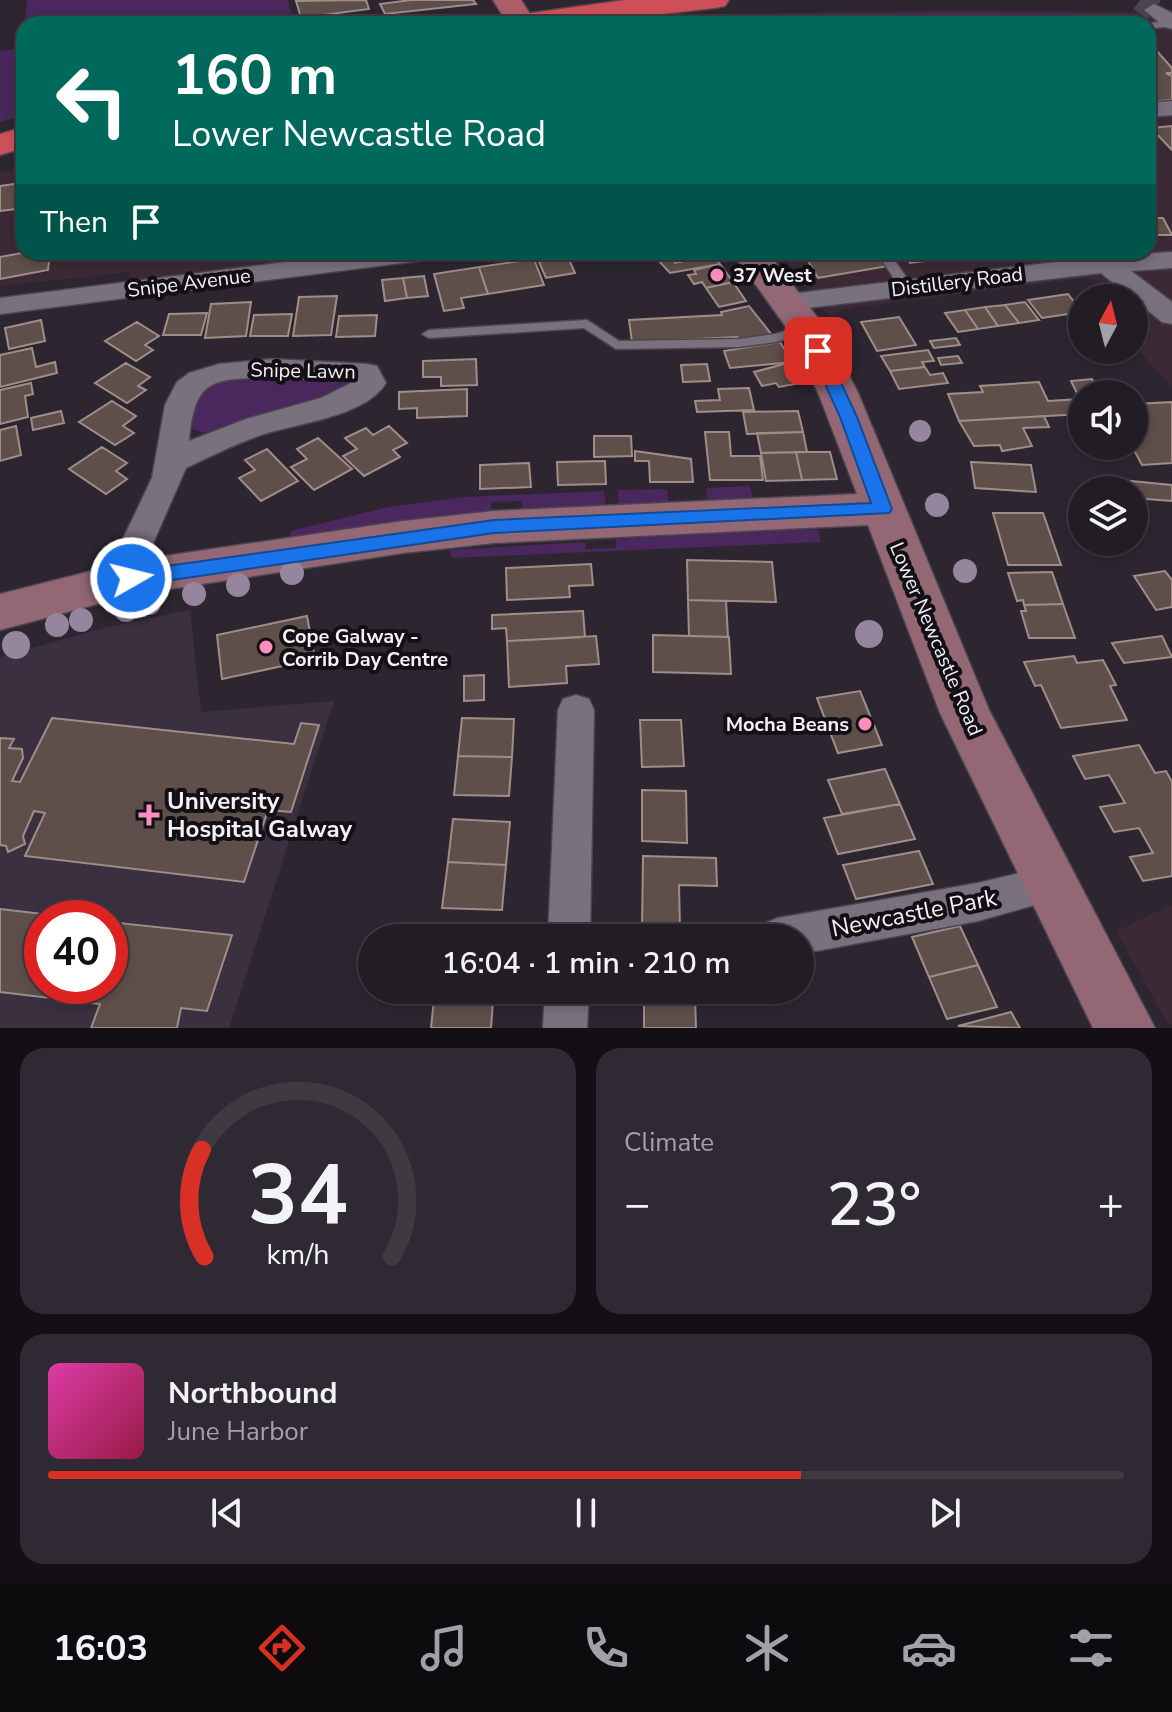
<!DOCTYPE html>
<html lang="en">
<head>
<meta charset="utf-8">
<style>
	:root { --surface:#221c25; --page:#2e2932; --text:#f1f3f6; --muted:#a2a1a7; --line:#3f3a42; --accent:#d93025 }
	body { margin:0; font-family:"Nunito Sans",sans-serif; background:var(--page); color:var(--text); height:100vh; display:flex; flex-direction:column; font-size:30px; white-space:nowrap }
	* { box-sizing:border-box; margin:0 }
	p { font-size:26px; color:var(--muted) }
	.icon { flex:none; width:44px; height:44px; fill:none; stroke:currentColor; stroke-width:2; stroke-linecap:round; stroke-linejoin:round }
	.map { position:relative; height:1028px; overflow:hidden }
	.side { display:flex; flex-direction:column; gap:20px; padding:20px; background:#130f14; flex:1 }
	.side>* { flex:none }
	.hud { position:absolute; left:16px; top:16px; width:1140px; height:244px; border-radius:24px; box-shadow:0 4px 12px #0003,0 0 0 2px var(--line); background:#00695c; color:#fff; overflow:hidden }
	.needle { width:52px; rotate:7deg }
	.tools { position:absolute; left:1068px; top:284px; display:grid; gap:16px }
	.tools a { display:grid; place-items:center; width:80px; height:80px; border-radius:50%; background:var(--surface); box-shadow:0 4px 12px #0003,0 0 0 2px var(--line); font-size:40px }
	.speed { position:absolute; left:24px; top:900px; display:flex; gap:16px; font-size:40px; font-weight:700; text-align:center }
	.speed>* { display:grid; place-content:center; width:104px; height:104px; border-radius:50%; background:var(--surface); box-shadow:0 4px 12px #0003,0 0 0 2px var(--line); line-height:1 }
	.speed .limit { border:12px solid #d22; background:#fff; color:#111 }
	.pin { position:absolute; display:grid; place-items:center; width:68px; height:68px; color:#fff; margin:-34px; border-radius:16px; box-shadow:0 4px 12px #0006 }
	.me { position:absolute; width:88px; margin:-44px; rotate:82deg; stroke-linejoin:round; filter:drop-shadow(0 0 6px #0008) }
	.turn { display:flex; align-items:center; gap:28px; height:168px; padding:0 24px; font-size:36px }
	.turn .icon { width:104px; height:104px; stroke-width:2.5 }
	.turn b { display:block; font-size:56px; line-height:68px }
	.then { display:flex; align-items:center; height:76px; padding:0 24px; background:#0003; gap:16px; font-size:30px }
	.big { font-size:60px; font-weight:600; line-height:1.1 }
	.side .tile { flex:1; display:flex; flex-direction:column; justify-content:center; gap:12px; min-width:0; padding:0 28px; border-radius:24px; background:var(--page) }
	.side .dial { align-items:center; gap:0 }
	.dial svg { height:208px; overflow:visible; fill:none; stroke:var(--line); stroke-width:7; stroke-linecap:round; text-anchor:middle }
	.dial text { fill:var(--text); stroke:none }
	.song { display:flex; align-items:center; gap:24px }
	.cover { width:96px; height:96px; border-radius:12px; background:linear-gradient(135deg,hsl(320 70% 55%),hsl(340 70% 35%)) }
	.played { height:8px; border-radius:4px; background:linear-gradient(90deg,var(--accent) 70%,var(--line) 70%) }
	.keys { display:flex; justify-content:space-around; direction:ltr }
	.heat { display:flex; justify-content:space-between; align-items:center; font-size:44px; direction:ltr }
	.side .tiles { flex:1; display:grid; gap:20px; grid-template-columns:1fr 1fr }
	.tile:last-child { grid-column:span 2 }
	.trip { position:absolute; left:358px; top:924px; width:456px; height:80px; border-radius:40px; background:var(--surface); box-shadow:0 4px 12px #0003,0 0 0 2px var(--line); font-weight:600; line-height:80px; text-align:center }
	.dock { display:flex; height:128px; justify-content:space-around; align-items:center; background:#0e0b0f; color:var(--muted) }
	.dock .icon { width:56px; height:56px }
	.dock .current { color:var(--accent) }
	.dock b { font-size:36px; color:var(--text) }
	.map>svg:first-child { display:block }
</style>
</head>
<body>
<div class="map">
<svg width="1172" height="1028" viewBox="0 0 1172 1028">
	<rect width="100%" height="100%" fill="#2d2631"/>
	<!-- built -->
	<path fill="#3a3040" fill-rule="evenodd" d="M190,610l11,102 133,-11 -105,327h-229v-371l104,-29zM42,918h68v68h-68z"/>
	<!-- education -->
	<path fill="#3b2a35" d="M953,10l219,2v374l-38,-40v-48h-5l-22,-16 -24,-4 -239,31 -14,9 -51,-66h369v-228h-401l-8,-10z
		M24,164v88h299l2,8 -194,22 -1,-10 -130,14v-112z
		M1172,905v118l-4,1 -52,-93z"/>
	<!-- green -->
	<path fill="#4a275c" d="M27,0h261l6,24h-270v90l-24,8v-71l16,-2 10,-36z
		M957,12l125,1 7,4 -10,7h-371l-19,-4 48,-5z
		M358,374l6,12 -161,47 -13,-5 6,-32 31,-21z
		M750,486l3,14 -45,2 -2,-14z
		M667,489l2,15 -50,2 -1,-16z
		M604,491l2,15 -83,5 -1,-10 -31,1v11l-202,27 2,-9 97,-24 76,-10z
		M776,529l42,1 3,12 -369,16 -2,-8 135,-8 1,7 30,-1v-9z"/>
	<!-- building -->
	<path fill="#5f4f4a" stroke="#9f8e88" stroke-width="2" d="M366,0l3,9 -68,9 -5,-17z
		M411,0h62l3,4 -91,10 -5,-10z
		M1148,41l24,27v5h-6l6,3v24l-24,2z
		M1172,126v24l-21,-22z
		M22,174h2v34l-24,3v-25l21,-3z
		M1148,215l2,3h13l9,17h-24z
		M27,252h23l-2,18 -48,9v-22z
		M671,252h41l2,3 -27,5 -3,-4 -9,2z
		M803,252h76l9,14 -70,12z
		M903,252h59l2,4 -54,7z
		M714,255l6,9 -50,9 -13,-14 14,-2 4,6z
		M568,257l7,16 -29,5 -7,-16z
		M534,259l10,26 -56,9 -9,-27z
		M720,264l13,18 -27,6 -4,-6 -8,2 -6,-9 8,-1 -2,-4z
		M479,267l9,27 -27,4 3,10 -20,3 -10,-37z
		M424,276l4,20 -21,2 -4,-20z
		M403,278l4,20 -22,3 -3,-21z
		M733,282l13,19 -27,6 -13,-19z
		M1068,294l14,18 -40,6 -14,-18z
		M337,296l-6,39 -38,1 6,-39z
		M251,302l-5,34 -41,2 6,-34z
		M1025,302l14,18 -20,3 -14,-18z
		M1005,305l14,18 -21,3 -13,-19z
		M749,306l23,29 -32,5 -3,-3 -105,5 -3,-22 93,-5 -1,-3z
		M985,307l13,19 -20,3 -13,-19z
		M965,310l13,19 -20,3 -13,-19z
		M207,313l-6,22h-38l6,-21z
		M292,314l-4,22h-38l4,-21z
		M377,315l-2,21 -39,1 3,-21z
		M899,317l17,28 -39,6 -16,-29z
		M41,320l4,21 -36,8 -4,-21z
		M137,322l22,14 -14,9 8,5 -17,11 -31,-20z
		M956,338l4,7 -26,3 -4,-7z
		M780,342l12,20 -62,6 -6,-17z
		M32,348l4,19 19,-5 2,11 -57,14v-32z
		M928,350l6,11 -12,1 3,5 -35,4 -9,-15z
		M958,356l4,7 -21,2 -3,-7z
		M476,359l1,26 -36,1v-9h-18v-16z
		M792,362l14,20 -27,5 -3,-4 -14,3 -8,-14z
		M126,363l24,14 -12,9 8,4 -19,13 -32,-20z
		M707,364l3,17 -27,1 -2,-17z
		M925,367l5,8 13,-2 5,10 -49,6 -9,-18z
		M1092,379l8,15h-18v20l-123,7 -11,-27 35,-2 -3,-6 59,-4 9,19 32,-2 -9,-18z
		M31,383l2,11 -8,2 3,21 -28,7v-34z
		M749,388l5,22 -57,2 -2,-11 25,-1 -2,-11z
		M467,389v27l-50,2v-10l-18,1v-17z
		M112,401l24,15 -13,10 11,7 -19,12 -36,-23z
		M1172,402v61l-30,2 -7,-13h-7l-3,-6h9v-42z
		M61,411l3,12 -31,7 -2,-12z
		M798,411l5,21 -56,2 -4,-22z
		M1044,416l5,11 -26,1 9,18 -30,5 -2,-6 -26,1 -15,-25z
		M16,426l5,29 -21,6v-31z
		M389,426l18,17 -14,7 7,7 -36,19 -21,-20 14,-7 -12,-11 21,-10 7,7z
		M705,432h24l2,24h29l3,24h-53z
		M803,432l4,20 -46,1 -4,-20z
		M594,436h37l1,20 -38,1z
		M318,438l34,31 -38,21 -23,-23 16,-8 -10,-10z
		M102,447l25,16 -11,8 11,8 -21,15 -37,-25z
		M267,449l31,32 -37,20 -22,-23 16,-8 -10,-10z
		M635,451l56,8 2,23h-43l-1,-21h-14z
		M796,452h34l7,27 -35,1z
		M796,452l6,28 -36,1 -5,-28z
		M605,461l1,23 -48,1 -1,-23z
		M971,462l60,3 5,27 -61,-4z
		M529,463l2,24 -51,2v-24z
		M1121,480l51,5v16l-38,-3v-8h-11z
		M993,513h50l18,52h-53z
		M687,560l85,2 4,40 -88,-2z
		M591,564l2,21 -24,1 1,11 -63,3 -1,-32z
		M1165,571l7,9v27l-16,3 -22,-34z
		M1052,572l11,32 -39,1 -1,-5 -6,1 -9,-28z
		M688,600l38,1 2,36 -39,-1z
		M1063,604l12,34h-46l-8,-27h5l-2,-6z
		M583,611l2,26 -78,4 -1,-13 -14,1v-14z
		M307,616l8,43 -93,20 -5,-44z
		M653,635l76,2 2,37 -78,-2z
		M596,636l3,28 -33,2 1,17 -58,4 -2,-46z
		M1162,636l10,21 -48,6 -12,-20z
		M1074,656l3,7 26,-3 13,25 -6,1 17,34 -66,8 -20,-43 -6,1 -11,-24z
		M484,675v25l-20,1v-25z
		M860,691l22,54 -44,8 -21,-55z
		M52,718l242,26 7,-21 18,2 -28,87 -23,-2 -24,72 -219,-26 20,-43 -11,-2 -11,25 2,8 -17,8 -2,-6 -6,-1v-107l14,1 -5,9 13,1 1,9 -11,23 8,1z
		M462,718l52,1 -2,38 -54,-1z
		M640,720h41l3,46 -42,1z
		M1139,745l16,28 11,-2 6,11v94l-29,5 -13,-24 23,-4 -14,-25 -25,4 -14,-25 25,-4 -16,-28 -24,4 -12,-23z
		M458,756l54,1 -3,39 -55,-1z
		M885,769l15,35 -58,10 -14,-34z
		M642,790l44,1 1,52 -45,-2z
		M900,804l15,35 -77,15 -14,-36z
		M453,819l57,3 -4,43 -58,-3z
		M919,851l14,33 -77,15 -13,-34z
		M643,856l73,2 1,28 -38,-1 1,44 -38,-1z
		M448,862l58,3 -4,45 -60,-2z
		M0,909l77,9h-35v68h68v-64l122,13 -25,76 -26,-3 -4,20h-86l9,-24 -100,-12z
		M960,926l18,39 -49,12 -17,-40z
		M412,933l87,3 -88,2z
		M978,965l19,42 -50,12 -18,-42z
		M404,990h90l-1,11 -90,-3z
		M644,996l51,1 1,31h-52z
		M434,999l59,2 -2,27h-60z
		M1011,1012l9,16 -62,-2z"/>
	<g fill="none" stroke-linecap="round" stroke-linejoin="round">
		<!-- street-tunnel -->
		<path stroke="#4b444f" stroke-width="23" stroke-dasharray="23 11" stroke-linecap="butt" d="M1140,0l14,10"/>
		<defs>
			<path id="lane" d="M1172,20v6l-24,3v-5h-4z
				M153,252h54l-6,4 -42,5 -5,-1z
				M877,252h12l24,35 -2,3h-10z
				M1044,252h14l18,16 -7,4z
				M587,320l32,21 120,-2 36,-5 32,-9 7,4 -2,3 -36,10 -37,5 -123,2 -32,-21 -155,10 -7,-4 7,-4z"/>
			<path id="street" d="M1154,4l18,9v16l-7,-2 -21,-17z
				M1172,101v14l-24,2v-14z
				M364,252h75l-4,6 -9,2 -426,54v-16z
				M1172,252v16l-41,3 41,31v22l-10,-2 -61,-49 -311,37 -10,-2 -4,-6 4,-6 10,-2 316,-38z
				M272,359l95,5 10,2 9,17c-21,34 -89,40 -125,52 -26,9 -50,21 -75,33l-32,73 -6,37 -5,9 -12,4 -12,-4 -5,-9 8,-37 30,-63 13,-73 12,-23 12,-9 30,-9zM272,377l83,4 -34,17 -75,21 -57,22c6,-65 24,-61 83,-64z
				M576,695l13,4 5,11 -4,228h-42l10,-228 5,-11z
				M1049,866l14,5 6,13 -6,13 -85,24 -178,33v-16h-43l6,-14 15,-6 200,-35z
				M545,990h44l-2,38h-44z"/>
			<path id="secondary" d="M732,252h36l58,77 33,66 130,315 166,318h-62l-153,-315 -72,-188 -374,18 -91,10 -272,42 -131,35v-36l131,-33 272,-40 91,-10 363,-17 -38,-99 -30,-64z"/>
			<path id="primary" d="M493,0h28l15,23 -28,1z"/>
			<path id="highway" d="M625,0h104l-4,6 -10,2 -140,16h-72l4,-6 10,-3z
				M24,127v21l-24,7v-21z"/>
		</defs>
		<!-- lane casing -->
		<use href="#lane" stroke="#4b454f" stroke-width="3"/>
		<!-- street casing -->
		<use href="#street" stroke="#4b454f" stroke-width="3"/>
		<!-- secondary casing -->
		<use href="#secondary" stroke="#4b454f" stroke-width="3"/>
		<!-- primary casing -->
		<use href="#primary" stroke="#4b454f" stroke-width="3"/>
		<!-- highway casing -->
		<use href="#highway" stroke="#4b454f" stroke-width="3"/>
		<!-- lane -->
		<use href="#lane" fill="#79717e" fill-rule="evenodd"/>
		<!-- street -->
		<use href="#street" fill="#79717e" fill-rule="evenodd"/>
		<!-- secondary -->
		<use href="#secondary" fill="#936773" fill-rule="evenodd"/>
		<!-- primary -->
		<use href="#primary" fill="#ad5d67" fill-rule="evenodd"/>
		<!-- highway -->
		<use href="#highway" fill="#cf4f58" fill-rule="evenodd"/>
	</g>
	<!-- trees -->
	<g fill="#95869d">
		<circle cx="920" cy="431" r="11"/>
		<circle cx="937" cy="505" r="12"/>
		<circle cx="965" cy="571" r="12"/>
		<circle cx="292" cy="573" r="12"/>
		<circle cx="238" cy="585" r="12"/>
		<circle cx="194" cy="594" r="12"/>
		<circle cx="149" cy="603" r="12"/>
		<circle cx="126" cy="610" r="12"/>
		<circle cx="81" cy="620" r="12"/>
		<circle cx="57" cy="625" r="12"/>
		<circle cx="869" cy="634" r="14"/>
		<circle cx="16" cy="645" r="14"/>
	</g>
	<!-- route -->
	<path fill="#1a73e8" stroke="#114b97" stroke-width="2" d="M818,346l8,5 31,66 35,92 -3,4 -395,20 -363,53 -9,-8 9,-7 363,-51 377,-17 -31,-86 -30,-66z"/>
	<!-- markers -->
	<g fill="#fd8ebf" stroke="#131015" stroke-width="3">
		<circle cx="717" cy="275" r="8"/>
		<circle cx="266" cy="647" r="8"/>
		<circle cx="865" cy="724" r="8"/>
		<path d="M145 803h8v8h8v8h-8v8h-8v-8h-8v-8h8z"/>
	</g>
	<g text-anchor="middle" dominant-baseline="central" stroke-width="8" stroke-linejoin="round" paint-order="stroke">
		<!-- poi labels -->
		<g font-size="20" font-weight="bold" fill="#f5f0f8" stroke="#131015" text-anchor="start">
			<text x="733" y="275">37 West</text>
			<text x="282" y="636">Cope Galway -<tspan x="282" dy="23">Corrib Day Centre</tspan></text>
			<text x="849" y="724" text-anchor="end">Mocha Beans</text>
		</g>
		<!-- street labels -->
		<g font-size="20" fill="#f5f0f8" stroke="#131015">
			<text transform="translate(957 282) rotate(-7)">Distillery Road</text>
			<text transform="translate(189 283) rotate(-7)">Snipe Avenue</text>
			<text transform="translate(303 371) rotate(1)">Snipe Lawn</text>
			<text transform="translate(936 639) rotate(67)">Lower Newcastle Road</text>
		</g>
		<!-- near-poi labels -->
		<g font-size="24" font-weight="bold" fill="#f5f0f8" stroke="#131015" text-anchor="start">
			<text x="167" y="801">University<tspan x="167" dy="28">Hospital Galway</tspan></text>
		</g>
		<!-- near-street labels -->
		<g font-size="24" fill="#f5f0f8" stroke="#131015">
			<text transform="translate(914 913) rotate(-11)">Newcastle Park</text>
		</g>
	</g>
</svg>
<div class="tools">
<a><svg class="needle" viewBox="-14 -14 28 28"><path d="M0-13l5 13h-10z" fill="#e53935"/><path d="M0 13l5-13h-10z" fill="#a2a1a7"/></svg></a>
<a><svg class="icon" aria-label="sound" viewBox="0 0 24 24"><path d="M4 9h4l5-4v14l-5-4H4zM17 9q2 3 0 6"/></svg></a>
<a><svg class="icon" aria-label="layers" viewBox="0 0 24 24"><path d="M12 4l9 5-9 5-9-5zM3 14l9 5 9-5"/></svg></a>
</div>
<div class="speed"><div class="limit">40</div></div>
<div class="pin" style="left:818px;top:351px;background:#d93025"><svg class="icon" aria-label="arrive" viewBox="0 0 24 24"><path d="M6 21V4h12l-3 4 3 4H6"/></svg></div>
<svg class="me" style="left:131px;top:578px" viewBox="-20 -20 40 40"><circle r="17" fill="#1a73e8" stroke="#fff" stroke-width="3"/><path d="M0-11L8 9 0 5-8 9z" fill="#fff"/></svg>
<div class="trip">16:04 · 1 min · 210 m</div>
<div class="hud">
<div class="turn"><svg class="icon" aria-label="left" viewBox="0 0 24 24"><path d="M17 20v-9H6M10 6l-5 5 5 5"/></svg><div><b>160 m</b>Lower Newcastle Road</div></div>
<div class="then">Then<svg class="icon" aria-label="arrive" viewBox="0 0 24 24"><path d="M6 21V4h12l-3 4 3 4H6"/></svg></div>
</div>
</div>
<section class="side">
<div class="tiles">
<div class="tile dial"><svg viewBox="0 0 100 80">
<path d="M14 69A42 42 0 1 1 86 69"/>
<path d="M14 69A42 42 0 0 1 13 28" stroke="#d93025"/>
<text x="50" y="56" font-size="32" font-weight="700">34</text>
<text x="50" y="72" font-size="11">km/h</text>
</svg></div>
<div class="tile"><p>Climate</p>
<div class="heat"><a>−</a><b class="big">23°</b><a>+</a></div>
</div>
<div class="tile">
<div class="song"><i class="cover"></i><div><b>Northbound</b><p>June Harbor</p></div></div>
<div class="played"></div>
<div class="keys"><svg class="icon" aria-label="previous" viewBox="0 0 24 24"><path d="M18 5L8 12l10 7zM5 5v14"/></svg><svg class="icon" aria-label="pause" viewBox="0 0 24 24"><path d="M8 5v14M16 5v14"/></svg><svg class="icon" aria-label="next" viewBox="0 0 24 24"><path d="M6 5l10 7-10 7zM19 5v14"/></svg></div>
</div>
</div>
</section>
<nav class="dock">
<b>16:03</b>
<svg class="icon current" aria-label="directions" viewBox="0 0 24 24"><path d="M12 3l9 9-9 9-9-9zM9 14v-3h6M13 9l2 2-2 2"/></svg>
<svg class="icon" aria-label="music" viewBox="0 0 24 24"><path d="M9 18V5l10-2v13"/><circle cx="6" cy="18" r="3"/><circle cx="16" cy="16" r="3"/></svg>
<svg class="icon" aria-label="phone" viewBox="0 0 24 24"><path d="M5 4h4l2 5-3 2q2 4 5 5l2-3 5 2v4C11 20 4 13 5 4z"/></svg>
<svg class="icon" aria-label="climate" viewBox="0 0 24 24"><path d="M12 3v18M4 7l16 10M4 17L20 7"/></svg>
<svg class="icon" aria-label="car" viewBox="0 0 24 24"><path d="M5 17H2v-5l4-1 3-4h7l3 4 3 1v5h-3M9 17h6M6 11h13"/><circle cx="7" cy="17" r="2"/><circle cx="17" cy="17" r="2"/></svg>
<svg class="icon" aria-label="filters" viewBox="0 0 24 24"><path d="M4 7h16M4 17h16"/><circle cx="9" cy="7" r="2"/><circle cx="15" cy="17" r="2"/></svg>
</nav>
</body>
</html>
